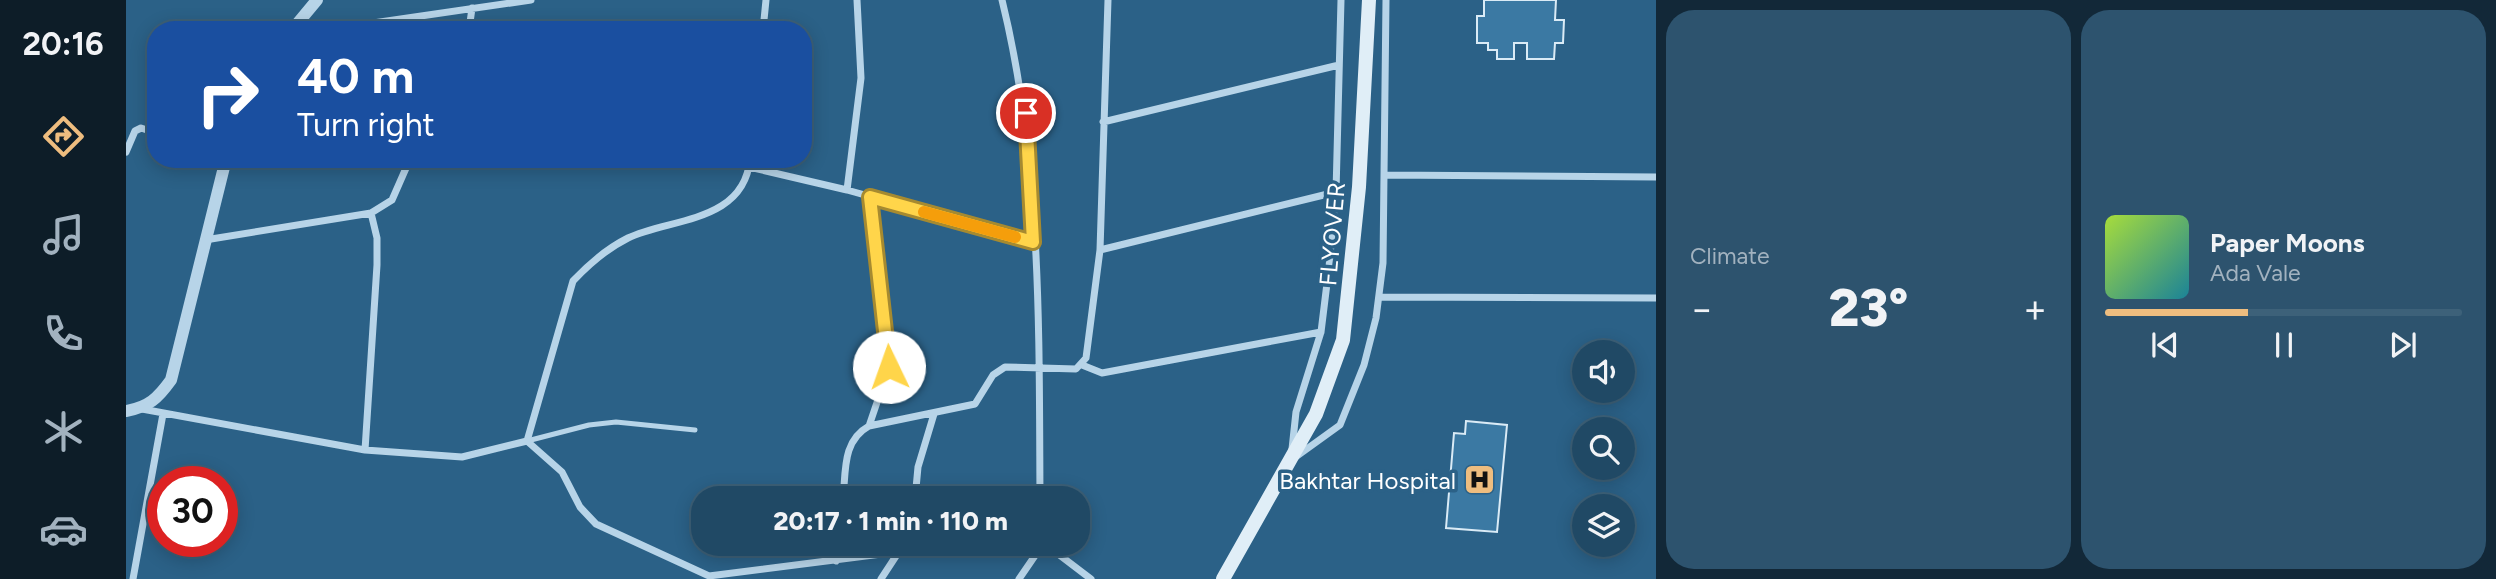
<!DOCTYPE html>
<html lang="en">
<head>
<meta charset="utf-8">
<style>
	:root { --surface:#204965; --page:#2d536e; --text:#f1f3f6; --muted:#a2b2bf; --line:#3d6179; --accent:#eebd7f }
	body { margin:0; font-family:Figtree,sans-serif; background:var(--page); color:var(--text); height:100vh; display:flex; flex-direction:column; font-size:26px; white-space:nowrap }
	* { box-sizing:border-box; margin:0 }
	p { font-size:23px; color:var(--muted) }
	.icon { flex:none; width:38px; height:38px; fill:none; stroke:currentColor; stroke-width:2; stroke-linecap:round; stroke-linejoin:round }
	.map { position:relative; flex:1; overflow:hidden }
	.details { display:flex; flex-direction:column; gap:10px; padding:10px; background:#122838; width:840px }
	.details>* { flex:none }
	.guide { position:absolute; left:21px; top:21px; width:665px; height:147px; border-radius:28px; box-shadow:0 4px 18px #0003,0 0 0 2px var(--line); background:#1a4fa0; color:#fff; overflow:hidden }
	.buttons { position:absolute; left:1446px; top:340px; display:grid; gap:14px }
	.buttons a { display:grid; place-items:center; width:63px; height:63px; border-radius:50%; background:var(--surface); box-shadow:0 4px 18px #0003,0 0 0 2px var(--line); font-size:35px }
	.speed { position:absolute; left:21px; top:466px; display:flex; gap:14px; font-size:35px; font-weight:700; text-align:center }
	.speed>* { display:grid; place-content:center; width:91px; height:91px; border-radius:50%; background:var(--surface); box-shadow:0 4px 18px #0003,0 0 0 2px var(--line); line-height:1 }
	.speed .limit { border:10px solid #d22; background:#fff; color:#111 }
	.pin { position:absolute; display:grid; place-items:center; width:60px; height:60px; color:#fff; margin:-30px; border:4px solid #fff; border-radius:50%; box-shadow:0 2px 7px #0007 }
	.me { position:absolute; width:77px; margin:-38px; rotate:357deg; stroke-linejoin:round; filter:drop-shadow(0 0 5px #0008) }
	.turn { display:flex; align-items:center; gap:24px; height:147px; padding:0 35px; font-size:32px }
	.turn .icon { width:91px; height:91px; stroke-width:2.5 }
	.turn b { display:block; font-size:49px; line-height:60px }
	.big { font-size:52px; font-weight:800; line-height:1.1 }
	.details .tile { flex:1; display:flex; flex-direction:column; justify-content:center; gap:10px; min-width:0; padding:0 24px; border-radius:28px; background:var(--page) }
	.song { display:flex; align-items:center; gap:21px }
	.cover { width:84px; height:84px; border-radius:10px; background:linear-gradient(135deg,hsl(80 70% 55%),hsl(190 70% 35%)) }
	.played { height:7px; border-radius:4px; background:linear-gradient(90deg,var(--accent) 40%,var(--line) 40%) }
	.keys { display:flex; justify-content:space-around; direction:ltr }
	.heat { display:flex; justify-content:space-between; align-items:center; font-size:38px; direction:ltr }
	.details .tiles { flex:1; display:grid; gap:10px; grid-template-columns:repeat(2,1fr) }
	.trip { position:absolute; left:565px; top:486px; width:399px; height:70px; border-radius:28px; background:var(--surface); box-shadow:0 4px 18px #0003,0 0 0 2px var(--line); font-weight:800; line-height:70px; text-align:center }
	main { display:flex; flex:1; min-height:0 }
	.tab-bar { display:flex; flex-direction:column; width:126px; justify-content:space-around; align-items:center; background:#0d1d28; color:var(--muted) }
	.tab-bar .icon { width:49px; height:49px }
	.tab-bar .on { color:var(--accent) }
	.tab-bar b { font-size:32px; color:var(--text) }
	.map>svg:first-child { display:block }
</style>
</head>
<body>
<main>
<nav class="tab-bar">
<b>20:16</b>
<svg class="icon on" aria-label="directions" viewBox="0 0 24 24"><path d="M12 3l9 9-9 9-9-9zM9 14v-3h6M13 9l2 2-2 2"/></svg>
<svg class="icon" aria-label="music" viewBox="0 0 24 24"><path d="M9 18V5l10-2v13"/><circle cx="6" cy="18" r="3"/><circle cx="16" cy="16" r="3"/></svg>
<svg class="icon" aria-label="phone" viewBox="0 0 24 24"><path d="M5 4h4l2 5-3 2q2 4 5 5l2-3 5 2v4C11 20 4 13 5 4z"/></svg>
<svg class="icon" aria-label="climate" viewBox="0 0 24 24"><path d="M12 3v18M4 7l16 10M4 17L20 7"/></svg>
<svg class="icon" aria-label="car" viewBox="0 0 24 24"><path d="M5 17H2v-5l4-1 3-4h7l3 4 3 1v5h-3M9 17h6M6 11h13"/><circle cx="7" cy="17" r="2"/><circle cx="17" cy="17" r="2"/></svg>
</nav>
<div class="map">
<svg width="1530" height="579" viewBox="0 0 1530 579">
	<rect width="100%" height="100%" fill="#2b6187"/>
	<!-- building -->
	<path fill="#3b79a3" stroke="#daebf6" stroke-width="2" d="M1358,0h72l-1,20h9l-1,23h-8l-1,16h-27v-16h-13v16h-17v-9h-9v-7h-11v-27h7z
		M1340,421l41,4 -10,107 -51,-4 8,-95 11,1z"/>
	<g fill="none" stroke-linecap="round" stroke-linejoin="round">
		<!-- service -->
		<path stroke="#b7d4e8" stroke-width="5" d="M401,441l62,-16 27,-3 79,8"/>
		<!-- minor -->
		<path stroke="#b7d4e8" stroke-width="7" d="M876,0c40,162 37,333 38,499
			M199,30l206,-30
			M343,30l3,-22
			M637,30l3,-30
			M977,122l236,-57
			M0,152l9,-21 6,-3 15,5
			M623,167l98,23 186,52
			M1259,175l271,2
			M721,190l14,-112 -4,-78
			M79,240l166,-27 21,-13 18,-41
			M974,250l236,-58
			M1254,297l276,1
			M956,365l20,8 219,-41
			M16,409l223,41 97,7 65,-16 46,-160c17,-18 33,-32 55,-43 42,-20 116,-15 122,-79
			M743,426l20,-59 -19,-170
			M401,441l35,31 18,35 16,17 113,52 251,-32
			M1166,449l4,-37 25,-80 8,-65 7,-75 5,-192
			M239,450l12,-185v-27l-6,-25
			M1171,456l43,-31 24,-60 12,-47 7,-55 3,-263
			M717,499c3,-28 -1,-58 26,-73l106,-22 18,-29 12,-8 71,2 10,-11 14,-108 8,-250
			M789,499l3,-32 16,-53
			M919,544l46,35
			M710,561l2,-17
			M7,579l30,-165
			M755,579l17,-26
			M893,579l24,-35"/>
		<!-- tertiary -->
		<path stroke="#b7d4e8" stroke-width="12" d="M166,30l25,-30
			M0,411c23,-4 32,-13 45,-31l55,-221"/>
		<!-- secondary -->
		<path stroke="#e0eef7" stroke-width="14" d="M1097,579l93,-165 27,-74 16,-153 10,-187"/>
	</g>
	<g fill="none" stroke-linecap="round" stroke-linejoin="round">
		<defs>
			<path id="route" d="M763,367l-19,-170 163,45 -7,-129"/>
		</defs>
		<!-- route casing -->
		<use href="#route" stroke="#a68a30" stroke-width="18"/>
		<!-- route -->
		<use href="#route" stroke="#ffd54a" stroke-width="12"/>
		<!-- slow -->
		<path stroke="#f59e0b" stroke-width="12" d="M798,212l91,25"/>
	</g>
	<!-- icons -->
	<defs>
		<symbol id="hospital-square" viewBox="-11 -11 22 22"><rect x="-9" y="-9" width="18" height="18" rx="4" fill="#eebd7f" stroke="#2b6187"/><path d="M-5-5h3v3.5h4V-5h3V5h-3V1.5h-4V5h-3Z" fill="#111"/></symbol>
	</defs>
	<g fill-rule="evenodd">
		<use href="#hospital-square" x="1336" y="462" width="35" height="35"/>
	</g>
	<g text-anchor="middle" dominant-baseline="central" stroke-width="7" stroke-linejoin="round" paint-order="stroke">
		<!-- street labels -->
		<g font-size="24" fill="#fff" stroke="#2b6187">
			<text transform="translate(1206 234) rotate(-85)">FLYOVER</text>
		</g>
		<!-- poi labels -->
		<g font-size="24" fill="#fff" stroke="#2b6187" text-anchor="end">
			<text x="1330" y="480">Bakhtar Hospital</text>
		</g>
	</g>
</svg>
<div class="buttons">
<a><svg class="icon" aria-label="sound" viewBox="0 0 24 24"><path d="M4 9h4l5-4v14l-5-4H4zM17 9q2 3 0 6"/></svg></a>
<a><svg class="icon" aria-label="search" viewBox="0 0 24 24"><circle cx="10" cy="10" r="6"/><path d="M15 15l6 6"/></svg></a>
<a><svg class="icon" aria-label="layers" viewBox="0 0 24 24"><path d="M12 4l9 5-9 5-9-5zM3 14l9 5 9-5"/></svg></a>
</div>
<div class="speed"><div class="limit">30</div></div>
<div class="pin" style="left:900px;top:113px;background:#d93025"><svg class="icon" aria-label="arrive" viewBox="0 0 24 24"><path d="M6 21V4h12l-3 4 3 4H6"/></svg></div>
<svg class="me" style="left:763px;top:367px" viewBox="-20 -20 40 40"><circle r="19" fill="#fff"/><path d="M0-13L10 11 0 6-10 11z" fill="#ffd54a"/></svg>
<div class="trip">20:17 · 1 min · 110 m</div>
<div class="guide">
<div class="turn"><svg class="icon" aria-label="right" viewBox="0 0 24 24"><path d="M7 20v-9h11M14 6l5 5-5 5"/></svg><div><b>40 m</b>Turn right</div></div>
</div>
</div>
<section class="details">
<div class="tiles">
<div class="tile"><p>Climate</p>
<div class="heat"><a>−</a><b class="big">23°</b><a>+</a></div>
</div>
<div class="tile">
<div class="song"><i class="cover"></i><div><b>Paper Moons</b><p>Ada Vale</p></div></div>
<div class="played"></div>
<div class="keys"><svg class="icon" aria-label="previous" viewBox="0 0 24 24"><path d="M18 5L8 12l10 7zM5 5v14"/></svg><svg class="icon" aria-label="pause" viewBox="0 0 24 24"><path d="M8 5v14M16 5v14"/></svg><svg class="icon" aria-label="next" viewBox="0 0 24 24"><path d="M6 5l10 7-10 7zM19 5v14"/></svg></div>
</div>
</div>
</section>
</main>
</body>
</html>
